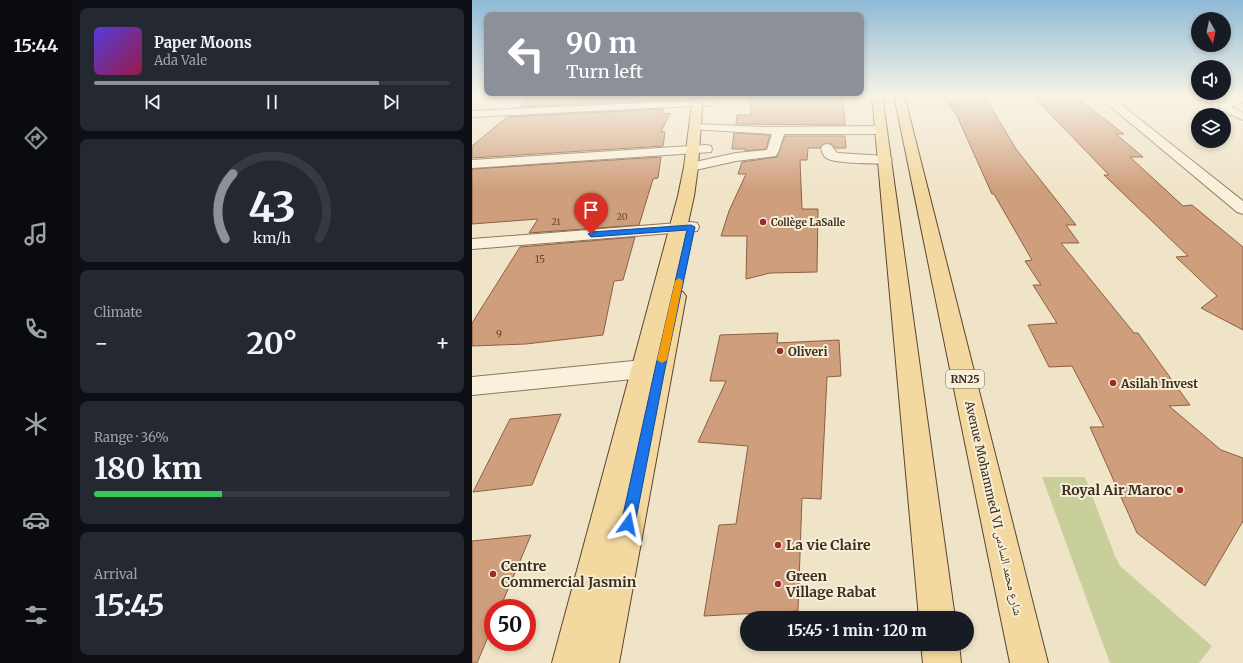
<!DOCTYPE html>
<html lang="en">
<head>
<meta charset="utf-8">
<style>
	:root { --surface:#171b24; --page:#242831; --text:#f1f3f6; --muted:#9ea1a6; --line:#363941; --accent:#8c9099 }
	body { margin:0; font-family:Merriweather,"Noto Naskh Arabic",serif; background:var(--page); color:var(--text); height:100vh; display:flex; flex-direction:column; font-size:15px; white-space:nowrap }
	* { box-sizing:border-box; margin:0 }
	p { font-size:13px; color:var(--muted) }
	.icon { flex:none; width:22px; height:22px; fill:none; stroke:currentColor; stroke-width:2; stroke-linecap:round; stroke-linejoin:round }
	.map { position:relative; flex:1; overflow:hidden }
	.panel { display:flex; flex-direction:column; gap:8px; padding:8px; background:#0d0f14; width:400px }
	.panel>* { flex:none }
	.hud { position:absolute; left:12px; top:12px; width:380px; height:84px; border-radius:8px; box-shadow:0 2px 6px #0003; background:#8c9099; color:#fff; overflow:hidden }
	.needle { width:26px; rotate:171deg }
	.buttons { position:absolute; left:719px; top:12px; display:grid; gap:8px }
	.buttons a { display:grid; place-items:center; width:40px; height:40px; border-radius:50%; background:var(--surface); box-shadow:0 2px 6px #0003; font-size:20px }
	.speed { position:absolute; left:12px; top:599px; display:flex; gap:8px; font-size:20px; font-weight:700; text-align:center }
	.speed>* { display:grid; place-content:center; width:52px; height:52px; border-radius:50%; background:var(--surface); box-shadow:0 2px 6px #0003; line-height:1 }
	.speed .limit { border:6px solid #d22; background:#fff; color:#111 }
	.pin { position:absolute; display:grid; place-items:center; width:34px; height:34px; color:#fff; margin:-41px -17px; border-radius:50% 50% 50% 0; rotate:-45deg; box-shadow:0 0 4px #0007 }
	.pin .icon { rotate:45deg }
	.me { position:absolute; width:44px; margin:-22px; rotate:12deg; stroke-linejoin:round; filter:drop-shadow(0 0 3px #0008) }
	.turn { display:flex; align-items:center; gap:14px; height:84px; padding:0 16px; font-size:18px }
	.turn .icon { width:52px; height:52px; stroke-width:2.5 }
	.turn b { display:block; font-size:28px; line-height:34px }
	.big { font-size:30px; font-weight:700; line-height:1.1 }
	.panel .widget { flex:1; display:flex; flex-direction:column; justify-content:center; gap:6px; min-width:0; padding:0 14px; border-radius:8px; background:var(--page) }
	.panel .dial { align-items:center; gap:0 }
	.dial svg { height:104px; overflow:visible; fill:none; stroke:var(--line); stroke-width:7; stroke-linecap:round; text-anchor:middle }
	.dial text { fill:var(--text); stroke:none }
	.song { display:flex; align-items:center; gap:12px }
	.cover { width:48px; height:48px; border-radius:6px; background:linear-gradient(135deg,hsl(250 70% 55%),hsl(340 70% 35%)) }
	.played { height:4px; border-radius:2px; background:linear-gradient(90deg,var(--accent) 80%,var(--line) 80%) }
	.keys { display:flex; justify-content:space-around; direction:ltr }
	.heat { display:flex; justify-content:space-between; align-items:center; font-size:22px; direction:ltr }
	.charge { height:6px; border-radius:3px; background:linear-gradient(90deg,#34c759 36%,var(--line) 0) }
	.trip { position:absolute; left:268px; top:611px; width:234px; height:40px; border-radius:20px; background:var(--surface); box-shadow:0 2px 6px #0003; font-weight:700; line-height:40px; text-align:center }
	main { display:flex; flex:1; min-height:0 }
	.tab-bar { display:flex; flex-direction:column; width:72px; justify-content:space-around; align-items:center; background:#090b0e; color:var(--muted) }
	.tab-bar .icon { width:28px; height:28px }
	.tab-bar .on { color:var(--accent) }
	.tab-bar b { font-size:18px; color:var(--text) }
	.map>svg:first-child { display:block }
</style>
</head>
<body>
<main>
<nav class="tab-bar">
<b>15:44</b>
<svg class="icon on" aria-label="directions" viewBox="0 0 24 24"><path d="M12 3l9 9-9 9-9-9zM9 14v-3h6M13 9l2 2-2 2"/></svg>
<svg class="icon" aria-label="music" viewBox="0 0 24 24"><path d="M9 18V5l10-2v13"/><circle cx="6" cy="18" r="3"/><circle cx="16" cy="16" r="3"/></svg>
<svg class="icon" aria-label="phone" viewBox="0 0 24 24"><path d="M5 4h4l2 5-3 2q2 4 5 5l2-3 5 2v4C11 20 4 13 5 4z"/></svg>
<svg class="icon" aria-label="climate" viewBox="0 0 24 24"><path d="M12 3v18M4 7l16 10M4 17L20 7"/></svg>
<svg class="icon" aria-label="car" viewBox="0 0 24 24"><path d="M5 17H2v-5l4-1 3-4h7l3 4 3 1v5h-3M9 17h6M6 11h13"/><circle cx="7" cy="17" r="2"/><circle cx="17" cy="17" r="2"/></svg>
<svg class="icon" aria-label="filters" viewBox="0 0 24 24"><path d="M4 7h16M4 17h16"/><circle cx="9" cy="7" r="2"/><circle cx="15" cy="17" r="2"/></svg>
</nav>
<section class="panel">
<div class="widget">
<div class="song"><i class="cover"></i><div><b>Paper Moons</b><p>Ada Vale</p></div></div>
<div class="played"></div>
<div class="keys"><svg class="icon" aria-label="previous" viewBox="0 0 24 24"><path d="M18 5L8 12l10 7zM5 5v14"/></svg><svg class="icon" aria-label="pause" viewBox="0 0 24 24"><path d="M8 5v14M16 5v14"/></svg><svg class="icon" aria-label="next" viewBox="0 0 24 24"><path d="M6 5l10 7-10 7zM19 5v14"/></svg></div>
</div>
<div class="widget dial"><svg viewBox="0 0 100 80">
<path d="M14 69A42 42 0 1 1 86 69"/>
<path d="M14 69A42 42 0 0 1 20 19" stroke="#8c9099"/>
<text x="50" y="56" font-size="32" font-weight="700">43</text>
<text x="50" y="72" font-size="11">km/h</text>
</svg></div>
<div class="widget"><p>Climate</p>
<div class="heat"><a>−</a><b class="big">20°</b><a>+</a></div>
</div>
<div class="widget"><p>Range · 36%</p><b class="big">180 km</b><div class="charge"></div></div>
<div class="widget"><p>Arrival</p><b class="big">15:45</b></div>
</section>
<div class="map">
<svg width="771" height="663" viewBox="0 0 771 663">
	<rect width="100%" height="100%" fill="#f0e4c8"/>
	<!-- green -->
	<path fill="#c9cf9b" d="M570,477h43l30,79 5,10 92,80 -13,17h-89z"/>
	<!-- building -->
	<path fill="#cf9f7d" stroke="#8d5f41" d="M61,95h137l-2,5 -149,7z
		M278,95h93l2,30 -109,-1 1,-9h14z
		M482,95h30l32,54 60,76h-10l13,18h-18l73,90h4l52,72 -21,1 52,44 22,8v63l-38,65 -68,-53 -47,-106h14l-32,-61 -23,1 -21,-42 29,-2 -24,-38h8l-16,-24 7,-1 -38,-66h-2l-35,-78 -13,-19h11z
		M560,95h41l51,39h-8l27,23h-13l53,49 9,-1 51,42v83l-42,-22 16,-12 -41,-39 12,-1 -84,-81h5z
		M192,109l-2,5 8,-1 -9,19h4l-2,14 -191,12v-12l35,-29z
		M262,133l36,2 -4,14 -21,2 1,-2h-14z
		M313,136h60l1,12h-11l-4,-4h-8l-3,4h-12l-1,12h-7l2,49h16l-1,63 -47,1 -24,6 1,-43h-26l8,-25 17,-37h-8l4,-12 35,-5z
		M189,157l-3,21 -5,1 -14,46 -110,8 9,-14 -66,5v-55z
		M163,237l-12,43 -9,1 -11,54 -77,9 -54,2v-23l48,-76z
		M306,333l-1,10 62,-3 2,36 -14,1 -6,122 -19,-1 -4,113 -94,5 15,-91 17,-1 12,-78 -50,-4 28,-61h-16l10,-46z
		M89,414l-29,71 -59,7 37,-73z
		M59,535l-31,73h-7v17l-16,38h-5v-122z"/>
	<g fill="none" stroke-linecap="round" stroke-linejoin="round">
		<defs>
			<path id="minor" d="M625,95h12l134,106v13l-6,-2z
				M771,95v7l-12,5 12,6v7l-22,-10 -2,-4 1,-2z
				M236,100l4,1 1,2 -1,2 -240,12v-6z
				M223,124l69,3 117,-1 4,1 2,3 -2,3 -4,1h-97l-5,16 -3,6 -40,5 -45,10 -5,-1 -2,-3 2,-3 50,-11 31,-3 5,-16 -81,-5 -2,-2 2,-2z
				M355,144l4,1 6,8 48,3 5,1 2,3 -2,3 -5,1c-12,-1 -53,0 -60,-7 -2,-2 -3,-6 -4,-9l2,-3z
				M234,145l5,1 1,3 -1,3 -239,16v-8z
				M219,222l6,1 2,4 -2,4 -225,18v-10z
				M171,360h17l8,3 4,6 -4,6 -8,3h-17l-171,17v-18z"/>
			<path id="major" d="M221,95h10l-5,72 -4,29 -21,95 10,1 3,4 -67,367h-67l126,-467 6,-29z
				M400,95h10l73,523h-36z
				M422,95h10l144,568h-38z
				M449,644h38l2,19h-38z"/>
		</defs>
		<!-- minor casing -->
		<use href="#minor" stroke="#8d765c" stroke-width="2"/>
		<!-- major casing -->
		<use href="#major" stroke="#5b4430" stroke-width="2"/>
		<!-- minor -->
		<use href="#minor" fill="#faf1dc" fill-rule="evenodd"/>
		<!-- major -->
		<use href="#major" fill="#f3d9a0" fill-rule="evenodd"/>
	</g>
	<!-- sky -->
	<linearGradient id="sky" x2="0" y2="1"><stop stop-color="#8fbad6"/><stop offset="0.51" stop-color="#f8f3e6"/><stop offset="1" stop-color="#f8f3e6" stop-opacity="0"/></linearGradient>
	<rect width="771" height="188" fill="url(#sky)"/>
	<!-- route -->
	<path fill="#1a73e8" stroke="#114b97" d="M219,225l4,2 -30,142 -30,155 -2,4 -5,2 -5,-2 -2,-4 34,-155 32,-139 -96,7 -3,-3 3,-2z"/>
	<!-- slow -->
	<path fill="#f59e0b" d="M207,278l4,3 -16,79 -5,3 -5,-3 18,-79z"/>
	<!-- markers -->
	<g fill="#9e2a2b" stroke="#f7eed8" stroke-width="1.5">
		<circle cx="291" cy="222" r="4"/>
		<circle cx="308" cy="351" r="4"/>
		<circle cx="641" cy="383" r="4"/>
		<circle cx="708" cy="490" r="4"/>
		<circle cx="306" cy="545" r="4"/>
		<circle cx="21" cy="574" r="4"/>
		<circle cx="306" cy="584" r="4"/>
	</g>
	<g text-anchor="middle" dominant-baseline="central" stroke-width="4" stroke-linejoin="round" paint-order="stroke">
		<!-- far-number labels -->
		<g font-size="9" fill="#624a37">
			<text x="150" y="216">20</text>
			<text x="84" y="221">21</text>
		</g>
		<!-- far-poi labels -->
		<g font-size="10" font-weight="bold" fill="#3d2e20" stroke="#f7eed8" text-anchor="start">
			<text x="299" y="222">Collège LaSalle</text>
		</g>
		<!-- number labels -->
		<g font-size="10" fill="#624a37">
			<text x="68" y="259">15</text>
			<text x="27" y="334">9</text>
		</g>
		<!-- shield labels -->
		<rect fill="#f7eed8" stroke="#756857" stroke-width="1" x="474" y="370" width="38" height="18" rx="3"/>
		<g font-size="11" font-weight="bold" fill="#3d2e20">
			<text x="493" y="379">RN25</text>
		</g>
		<!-- poi labels -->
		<g font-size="12" font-weight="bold" fill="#3d2e20" stroke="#f7eed8" text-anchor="start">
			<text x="316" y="351">Oliveri</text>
			<text x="649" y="383">Asilah Invest</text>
		</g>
		<!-- street labels -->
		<g font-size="12" fill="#3d2e20" stroke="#f7eed8">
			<text transform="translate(522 508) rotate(77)">Avenue Mohammed VI شارع محمد السادس</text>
		</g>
		<!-- near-poi labels -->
		<g font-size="14" font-weight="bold" fill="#3d2e20" stroke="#f7eed8" text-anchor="start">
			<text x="700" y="490" text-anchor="end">Royal Air Maroc</text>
			<text x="314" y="545">La vie Claire</text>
			<text x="29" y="566">Centre<tspan x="29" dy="16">Commercial Jasmin</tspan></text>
			<text x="314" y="576">Green<tspan x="314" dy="16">Village Rabat</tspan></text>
		</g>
	</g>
</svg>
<div class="buttons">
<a><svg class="needle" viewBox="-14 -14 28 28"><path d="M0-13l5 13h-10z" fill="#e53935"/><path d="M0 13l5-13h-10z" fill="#9ea1a6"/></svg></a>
<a><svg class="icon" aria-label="sound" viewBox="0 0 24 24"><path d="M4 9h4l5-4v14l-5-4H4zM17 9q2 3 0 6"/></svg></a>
<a><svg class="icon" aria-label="layers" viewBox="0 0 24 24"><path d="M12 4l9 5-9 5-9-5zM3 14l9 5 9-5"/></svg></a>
</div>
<div class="speed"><div class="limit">50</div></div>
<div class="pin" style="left:119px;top:234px;background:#d93025"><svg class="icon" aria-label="arrive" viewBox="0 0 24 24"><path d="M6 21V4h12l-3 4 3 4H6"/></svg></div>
<svg class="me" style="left:156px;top:524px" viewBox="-20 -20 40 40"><path d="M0-17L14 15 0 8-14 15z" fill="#1a73e8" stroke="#fff" stroke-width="4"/></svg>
<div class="trip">15:45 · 1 min · 120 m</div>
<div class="hud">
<div class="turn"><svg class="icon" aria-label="left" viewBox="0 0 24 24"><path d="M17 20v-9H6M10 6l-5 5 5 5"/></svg><div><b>90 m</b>Turn left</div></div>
</div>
</div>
</main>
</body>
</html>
